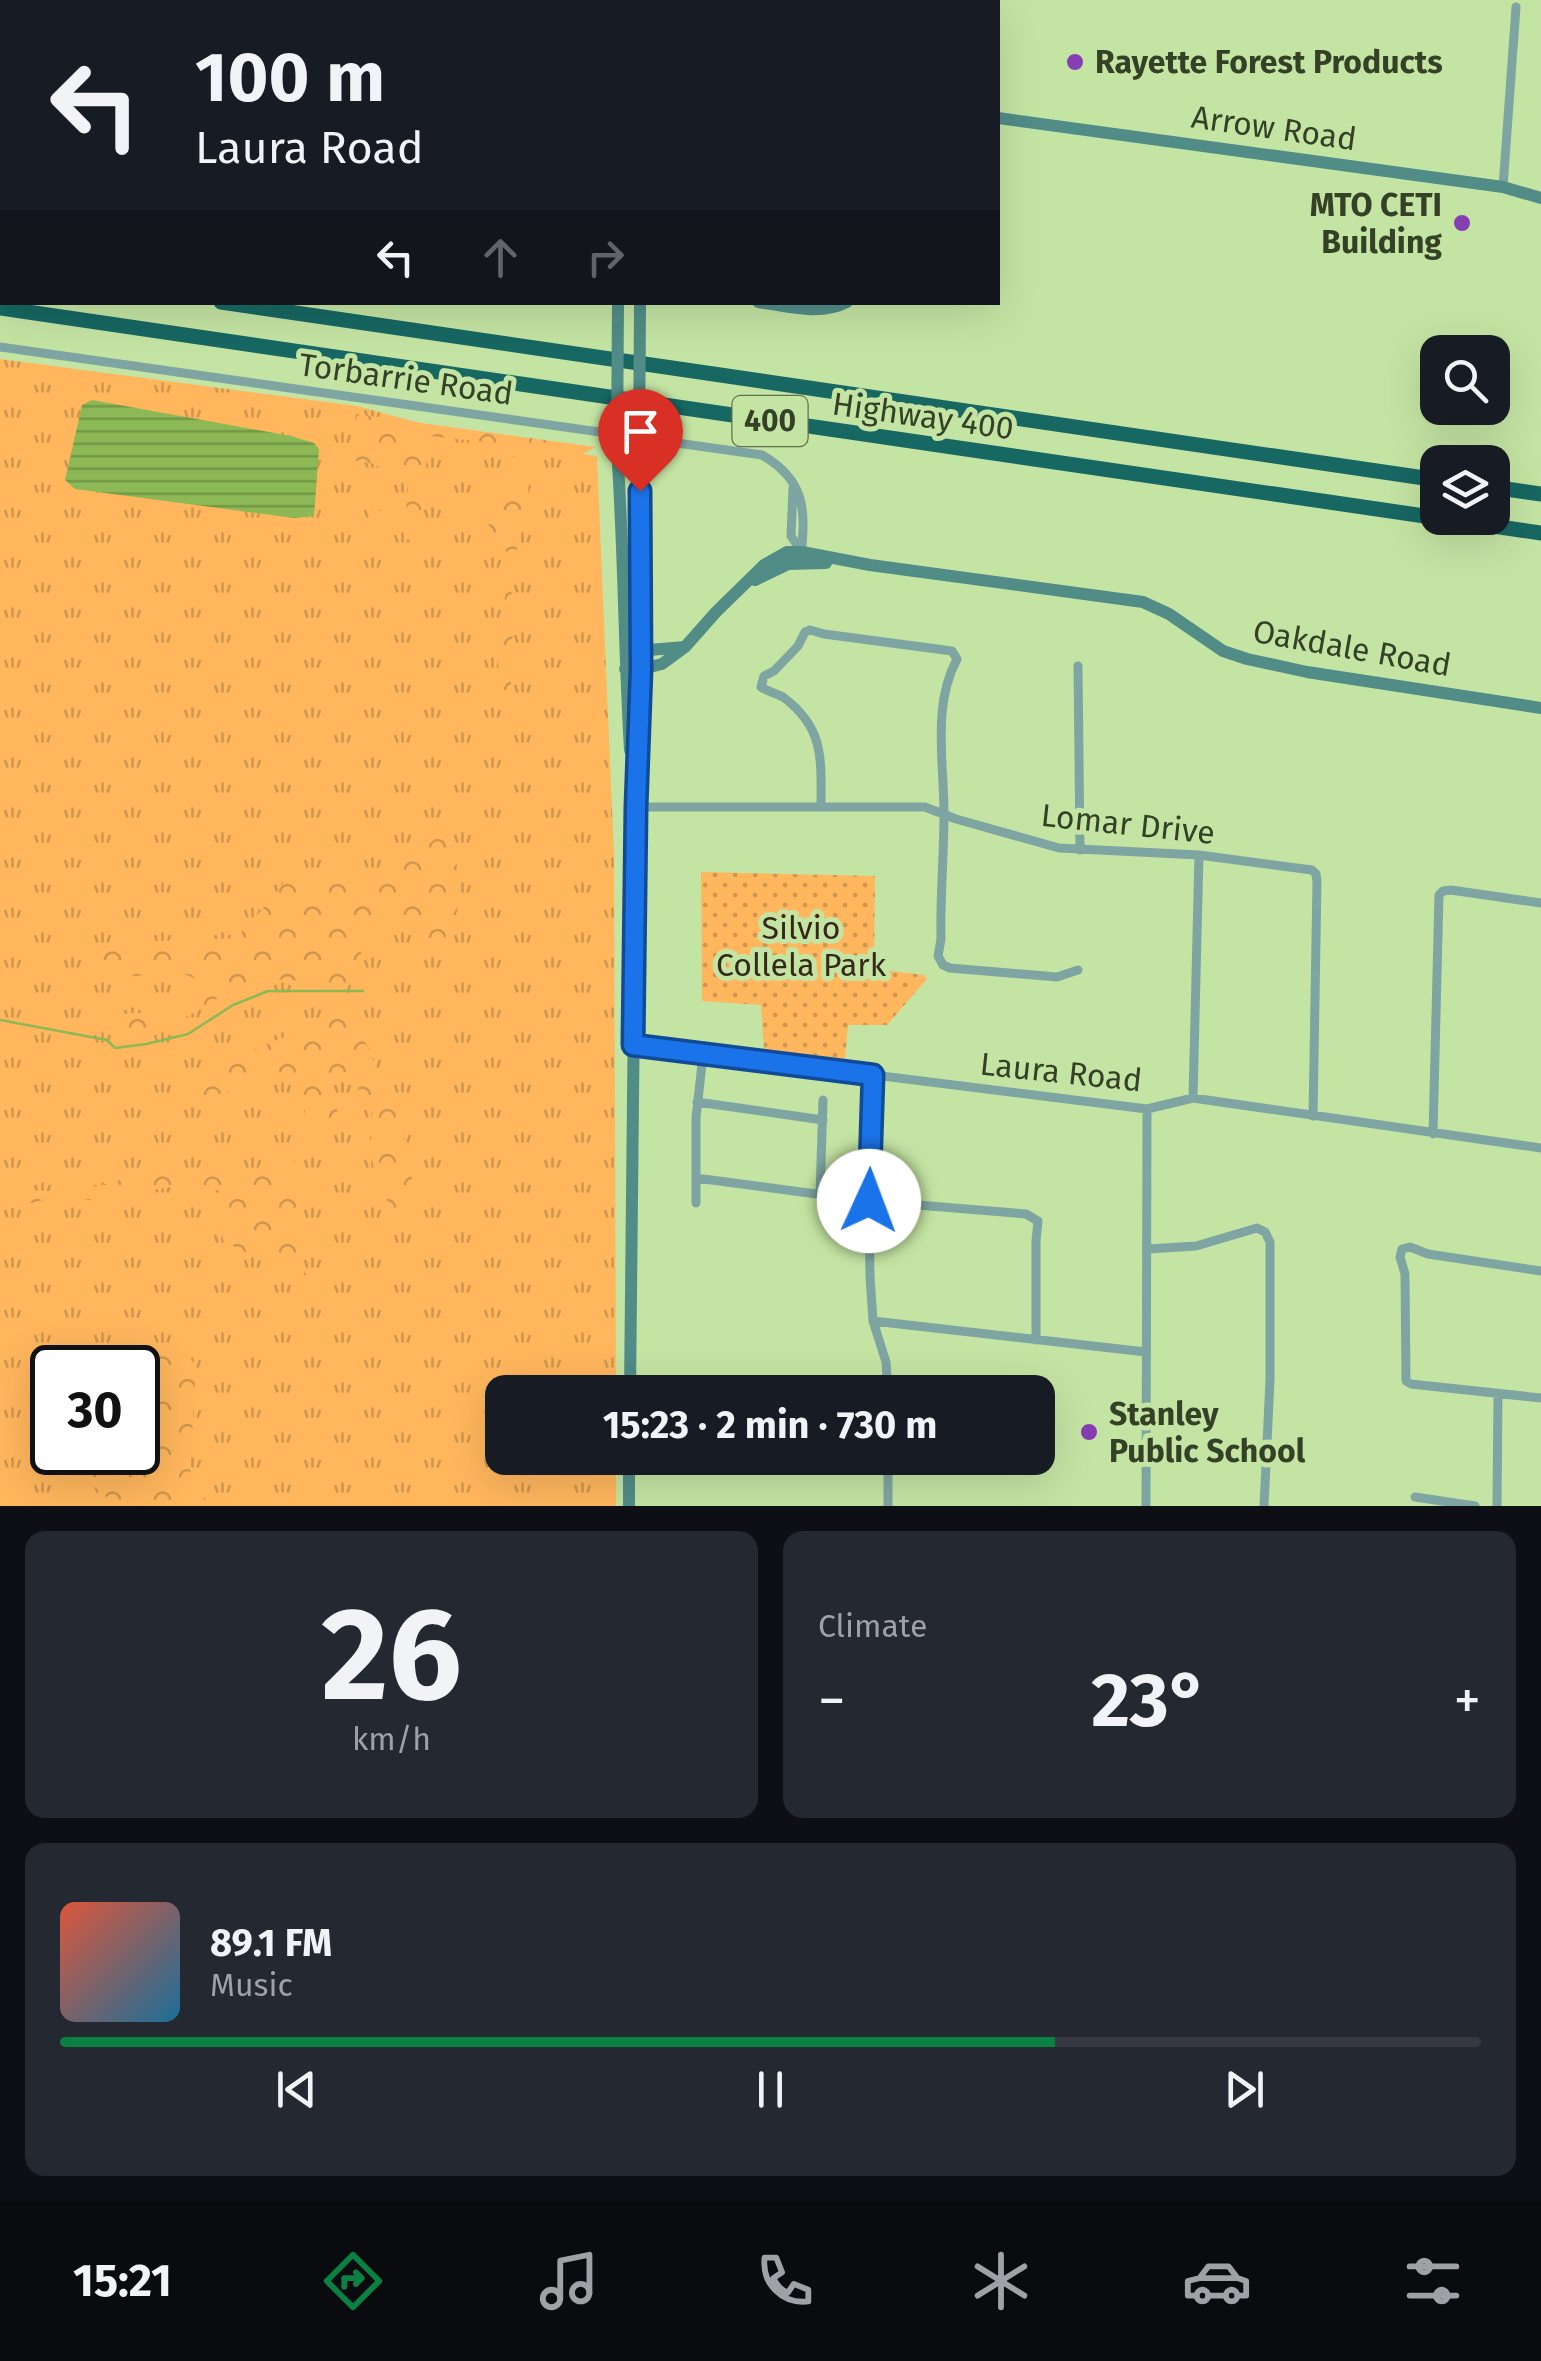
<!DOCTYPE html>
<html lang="en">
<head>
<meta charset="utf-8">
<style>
	:root { --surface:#171b24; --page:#242831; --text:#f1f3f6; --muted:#9ea1a6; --line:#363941; --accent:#0b8043 }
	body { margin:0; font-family:"Fira Sans",sans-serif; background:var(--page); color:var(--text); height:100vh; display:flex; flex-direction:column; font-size:38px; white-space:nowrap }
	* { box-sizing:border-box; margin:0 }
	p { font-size:32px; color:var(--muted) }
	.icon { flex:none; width:55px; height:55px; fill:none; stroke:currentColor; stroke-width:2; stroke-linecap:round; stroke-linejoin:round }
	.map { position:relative; height:1506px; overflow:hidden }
	.sheet { display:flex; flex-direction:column; gap:25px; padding:25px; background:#0d0f14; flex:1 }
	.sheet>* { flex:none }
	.hud { position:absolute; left:0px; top:0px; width:1000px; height:305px; box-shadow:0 10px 40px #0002; background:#171b24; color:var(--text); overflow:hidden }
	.controls { position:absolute; left:1420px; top:335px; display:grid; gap:20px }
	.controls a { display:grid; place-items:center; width:90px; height:90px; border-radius:20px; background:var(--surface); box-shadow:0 10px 40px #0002; font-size:50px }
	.speed { position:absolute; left:30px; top:1345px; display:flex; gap:20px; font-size:50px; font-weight:700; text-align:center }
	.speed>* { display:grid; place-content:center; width:130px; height:130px; border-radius:50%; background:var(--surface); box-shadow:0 10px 40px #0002; line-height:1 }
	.speed .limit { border:5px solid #111; border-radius:15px; background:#fff; color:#111 }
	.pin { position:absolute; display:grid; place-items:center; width:85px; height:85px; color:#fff; margin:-102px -42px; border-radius:50% 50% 50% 0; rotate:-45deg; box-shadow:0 0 10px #0007 }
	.pin .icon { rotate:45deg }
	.me { position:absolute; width:110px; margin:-55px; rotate:2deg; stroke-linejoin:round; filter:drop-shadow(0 0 8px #0008) }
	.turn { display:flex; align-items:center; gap:35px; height:210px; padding:0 30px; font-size:45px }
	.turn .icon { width:130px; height:130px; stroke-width:2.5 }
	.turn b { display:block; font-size:70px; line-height:85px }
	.lanes { display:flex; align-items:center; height:95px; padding:0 30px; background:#0003; justify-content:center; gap:50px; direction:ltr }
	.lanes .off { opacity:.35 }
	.big { font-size:75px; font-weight:700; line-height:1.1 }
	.sheet .card { flex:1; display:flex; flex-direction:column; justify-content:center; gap:15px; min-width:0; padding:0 35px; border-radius:20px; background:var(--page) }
	.sheet .dial { align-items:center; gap:0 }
	.dial b { font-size:130px; line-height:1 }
	.song { display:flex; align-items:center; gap:30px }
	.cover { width:120px; height:120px; border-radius:15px; background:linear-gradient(135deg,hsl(10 70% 55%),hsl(200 70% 35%)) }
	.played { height:10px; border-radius:5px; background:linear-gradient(90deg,var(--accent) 70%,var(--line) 70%) }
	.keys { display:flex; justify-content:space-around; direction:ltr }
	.heat { display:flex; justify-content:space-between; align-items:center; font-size:55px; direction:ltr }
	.sheet .tiles { flex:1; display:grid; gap:25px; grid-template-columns:1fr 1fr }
	.card:last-child { grid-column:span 2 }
	.trip { position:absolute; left:485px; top:1375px; width:570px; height:100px; border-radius:20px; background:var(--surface); box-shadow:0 10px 40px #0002; font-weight:700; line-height:100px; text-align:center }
	.tab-bar { display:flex; height:160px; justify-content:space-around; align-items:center; background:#090b0e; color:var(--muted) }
	.tab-bar .icon { width:70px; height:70px }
	.tab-bar .selected { color:var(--accent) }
	.tab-bar b { font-size:45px; color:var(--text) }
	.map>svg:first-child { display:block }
</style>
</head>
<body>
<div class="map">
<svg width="1541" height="1506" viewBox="0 0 1541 1506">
	<defs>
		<pattern id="grass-tufts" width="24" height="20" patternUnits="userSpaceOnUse" patternTransform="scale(2.5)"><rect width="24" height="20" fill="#ffb65d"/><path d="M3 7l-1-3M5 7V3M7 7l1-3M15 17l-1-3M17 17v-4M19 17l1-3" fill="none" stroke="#cf964d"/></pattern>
		<pattern id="forest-crowns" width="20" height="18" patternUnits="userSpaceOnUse" patternTransform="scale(2.5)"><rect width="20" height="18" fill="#ffb65d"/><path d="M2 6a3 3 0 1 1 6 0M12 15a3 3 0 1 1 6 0" fill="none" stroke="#cf964d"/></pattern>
		<pattern id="park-dots" width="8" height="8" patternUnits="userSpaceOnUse" patternTransform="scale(2.5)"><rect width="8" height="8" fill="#ffb65d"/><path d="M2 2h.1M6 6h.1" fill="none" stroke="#cf964d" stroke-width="1.8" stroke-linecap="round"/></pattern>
		<pattern id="water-rules" width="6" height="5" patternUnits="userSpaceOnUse" patternTransform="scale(2.5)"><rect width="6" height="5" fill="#8cb956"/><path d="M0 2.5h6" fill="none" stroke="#739847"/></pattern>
	</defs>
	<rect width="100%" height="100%" fill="#c4e4a3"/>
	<!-- grass -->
	<path fill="url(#grass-tufts)" fill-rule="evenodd" d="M0,359l357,47 117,32 123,18 17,400 2,536h-114v66h114v48h-616zM52,1368h86v84h-86z"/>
	<!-- forest -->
	<path fill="url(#forest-crowns)" d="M356,414l240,33 -21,11 -42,-8 -13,9 -17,-6 -9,-10 -65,-7 -10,104 -15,-1v-18h-34l3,-29 8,2 -2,17 27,-1 2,-23 -33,-23 -23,-4z
		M529,480l-2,26 -17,72 5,51 -11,36 11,29 -9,6 -8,-36 5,-27 4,-84 -27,-41 -4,-17z
		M448,829l4,5c5,29 15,81 -7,104l-13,1 -50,-15 -20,6 -1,24 -20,49c-13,-4 -28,-6 -34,-20 -22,-7 -55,-2 -76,8 -29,13 -89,64 -120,39l1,-5 6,-11 53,-3 34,-28c-9,-4 -20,-10 -30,-10 -31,-1 -66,12 -94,-5l4,-15 16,-10 135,-5 34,-37 14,-19 66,-10 27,5 26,-13z
		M340,1006l29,42 12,34 15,14 16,81 1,24 -7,11 -12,2 -17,-35 -8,-29 3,-38 -10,-4c-4,-11 -3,-30 -9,-38 -32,6 -21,24 -14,45 2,5 2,11 3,17l-11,-5h-21l-5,-13 -1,-22 -11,-13 -15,-8h-12l-37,21 -37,7 2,-10 22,-11 33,-26 49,-21 13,2 6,-13z
		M295,1161l3,52 -2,28 2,16 19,43 -13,-9 -20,-18 -60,-32 -4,-9 7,-21 1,-13 -11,-8 -47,-3 -25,4 -34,12 -37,-5 -31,2 -43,11v-22l49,2 49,-5 44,-12 28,-3 46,-2 15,4z
		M178,1348l18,17 -6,105 19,36h-93l-59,-53 81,-1v-84l-2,-1 15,-10z"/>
	<!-- park -->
	<path fill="url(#park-dots)" d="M701,872l174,4 -1,93 50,6 3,4 -40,46h-39l-3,34 -81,-10 -3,-44 -59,-4z"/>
	<!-- water -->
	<path fill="url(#water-rules)" d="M92,400l199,36 23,7 5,6 -5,67 -20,2 -219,-29 -10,-9 17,-75z"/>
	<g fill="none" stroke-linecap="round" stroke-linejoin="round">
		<!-- stream -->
		<path stroke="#8cb956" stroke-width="2.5" d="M0,1020l107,20 8,8 31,-4 42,-10 45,-29 35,-14h95"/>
		<!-- street -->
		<path stroke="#7fa5a2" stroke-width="9" d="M991,0v2
			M715,2v-2
			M1503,187l13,-180
			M0,347l762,108c43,25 44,54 39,100
			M793,488l-2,48 11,16
			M1078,666l2,184
			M636,807h289l31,12 103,29 140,7 113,15 4,4 1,7 -4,235
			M821,807c0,-47 4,-79 -38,-110 -7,-4 -15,-5 -22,-10l3,-11 10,-5 24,-25 7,-14 5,-2 14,4 128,17 5,8c-25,46 -13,104 -13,154 0,42 -4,84 -3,126l-3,17 5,9 7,3 107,9 21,-7
			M633,1045l514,64 46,-11 348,50
			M873,1075l-4,126 1,75 3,45 13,41 2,30
			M1193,1098l6,-243
			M697,1102l126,18
			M1433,1134l6,-239 4,-4 8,-1 90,13
			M696,1178l173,23 157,13 12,7 -2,20v99
			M820,1195l3,-95
			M696,1203v-85l7,-63
			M1148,1249l48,-3 61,-18 8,4 5,10v138l-6,126
			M1541,1271l-113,-17 -18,-7 -8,2 -2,8 5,17 1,107 5,3 130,14
			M873,1321l273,31
			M1415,1497l60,9
			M888,1506v-48
			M1146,1506l1,-397
			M1497,1506l1,-112"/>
		<!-- secondary -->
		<path stroke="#518c87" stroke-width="12" d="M635,2l1,-2
			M652,2v-2
			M998,118l505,69 38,11
			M0,220l2,1
			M758,302c29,4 62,14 89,0
			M617,449c7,100 7,200 13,301
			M755,580l33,-16 38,-1
			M637,651l48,-4
			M625,669h16l21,-5 23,-17 31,-35 48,-47 23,-13h15l68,13 273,37 26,12 54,37 24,8 60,13 234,36
			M630,1392l6,-585 5,-138 1,-138 -3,-79
			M629,1506v-48"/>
		<!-- highway -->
		<path stroke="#176762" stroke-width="15" d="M0,271l2,1
			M221,302l1217,178
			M0,308l1541,225
			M1492,487l49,7"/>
		<!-- secondary-bridge -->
		<path stroke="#518c87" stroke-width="12" d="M617,449l1,-147
			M639,452l1,-150"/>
	</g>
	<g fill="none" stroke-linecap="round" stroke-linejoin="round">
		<defs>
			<path id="route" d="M640,491l1,178 -5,138 -3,238 240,30 -4,126"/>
		</defs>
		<!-- route casing -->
		<use href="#route" stroke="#114b97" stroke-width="25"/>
		<!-- route -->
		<use href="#route" stroke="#1a73e8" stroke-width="18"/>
	</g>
	<!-- markers -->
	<g fill="#853fb2" stroke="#c4e4a3" stroke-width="4">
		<circle cx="1075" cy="62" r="10"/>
		<circle cx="1462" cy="223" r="10"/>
		<circle cx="1089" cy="1432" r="10"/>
	</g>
	<g text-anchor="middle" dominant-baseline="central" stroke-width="10" stroke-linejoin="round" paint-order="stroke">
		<!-- shield labels -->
		<rect fill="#c4e4a3" stroke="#60724c" stroke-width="2.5" x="732.5" y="396" width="75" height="50" rx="8"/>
		<g font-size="30" font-weight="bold" fill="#354127">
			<text x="770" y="421">400</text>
		</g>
		<!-- poi labels -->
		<g font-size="32" font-weight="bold" fill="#354127" stroke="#c4e4a3" text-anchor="start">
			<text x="1095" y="62">Rayette Forest Products</text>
			<text x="1442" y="205" text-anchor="end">MTO CETI<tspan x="1442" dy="37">Building</tspan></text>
			<text x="1109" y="1414">Stanley<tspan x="1109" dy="37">Public School</tspan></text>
		</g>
		<!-- street labels -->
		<g font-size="32" fill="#354127" stroke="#c4e4a3">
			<text transform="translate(1274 128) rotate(8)">Arrow Road</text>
			<text transform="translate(406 379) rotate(8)">Torbarrie Road</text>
			<text transform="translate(923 416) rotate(8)">Highway 400</text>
			<text transform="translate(1352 648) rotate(10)">Oakdale Road</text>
			<text transform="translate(1128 824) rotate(6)">Lomar Drive</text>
			<text transform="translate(1061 1072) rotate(6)">Laura Road</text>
		</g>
		<!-- park labels -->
		<g font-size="32" fill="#362818" stroke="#c4e4a3">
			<text x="801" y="928">Silvio<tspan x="801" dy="37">Collela Park</tspan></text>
		</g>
	</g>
</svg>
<div class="controls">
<a><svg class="icon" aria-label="search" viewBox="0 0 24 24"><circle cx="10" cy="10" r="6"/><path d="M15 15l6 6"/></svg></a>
<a><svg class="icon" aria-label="layers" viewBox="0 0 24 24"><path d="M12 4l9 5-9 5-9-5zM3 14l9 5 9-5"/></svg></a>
</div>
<div class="speed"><div class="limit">30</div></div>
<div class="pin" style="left:640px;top:491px;background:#d93025"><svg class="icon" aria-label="arrive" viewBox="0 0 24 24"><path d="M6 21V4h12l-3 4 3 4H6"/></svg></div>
<svg class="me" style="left:869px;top:1201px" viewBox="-20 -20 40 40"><circle r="19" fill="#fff"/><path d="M0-13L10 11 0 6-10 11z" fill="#1a73e8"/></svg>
<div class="trip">15:23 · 2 min · 730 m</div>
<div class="hud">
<div class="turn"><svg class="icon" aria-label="left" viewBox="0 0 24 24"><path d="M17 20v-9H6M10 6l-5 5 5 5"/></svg><div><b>100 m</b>Laura Road</div></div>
<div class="lanes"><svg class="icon" aria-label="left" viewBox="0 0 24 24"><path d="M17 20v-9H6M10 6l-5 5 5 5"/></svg><svg class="icon off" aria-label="ahead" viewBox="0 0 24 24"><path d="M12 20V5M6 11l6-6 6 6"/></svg><svg class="icon off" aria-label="right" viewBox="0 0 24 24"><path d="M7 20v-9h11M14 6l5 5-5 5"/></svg></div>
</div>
</div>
<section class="sheet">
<div class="tiles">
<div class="card dial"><b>26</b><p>km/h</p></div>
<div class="card"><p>Climate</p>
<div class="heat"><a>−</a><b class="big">23°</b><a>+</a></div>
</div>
<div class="card">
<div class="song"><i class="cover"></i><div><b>89.1 FM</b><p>Music</p></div></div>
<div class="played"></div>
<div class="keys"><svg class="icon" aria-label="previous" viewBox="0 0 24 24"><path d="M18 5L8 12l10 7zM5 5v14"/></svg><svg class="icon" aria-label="pause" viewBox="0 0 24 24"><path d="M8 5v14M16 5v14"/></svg><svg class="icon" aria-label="next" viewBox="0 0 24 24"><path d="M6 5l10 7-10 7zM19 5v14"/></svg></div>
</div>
</div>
</section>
<nav class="tab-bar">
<b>15:21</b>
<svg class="icon selected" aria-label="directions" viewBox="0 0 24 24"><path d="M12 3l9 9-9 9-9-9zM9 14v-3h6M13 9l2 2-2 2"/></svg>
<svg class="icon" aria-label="music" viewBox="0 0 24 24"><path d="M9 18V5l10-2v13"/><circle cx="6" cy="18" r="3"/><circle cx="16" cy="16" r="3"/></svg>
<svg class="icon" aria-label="phone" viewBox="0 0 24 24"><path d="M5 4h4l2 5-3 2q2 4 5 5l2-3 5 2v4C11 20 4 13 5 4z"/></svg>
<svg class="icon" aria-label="climate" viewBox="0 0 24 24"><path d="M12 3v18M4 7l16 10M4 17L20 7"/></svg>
<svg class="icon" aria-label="car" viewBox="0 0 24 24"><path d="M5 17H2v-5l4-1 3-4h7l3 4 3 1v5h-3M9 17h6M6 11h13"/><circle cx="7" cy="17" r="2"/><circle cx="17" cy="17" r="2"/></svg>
<svg class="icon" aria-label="filters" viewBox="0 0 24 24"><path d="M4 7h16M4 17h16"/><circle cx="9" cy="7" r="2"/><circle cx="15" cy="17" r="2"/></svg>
</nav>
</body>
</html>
